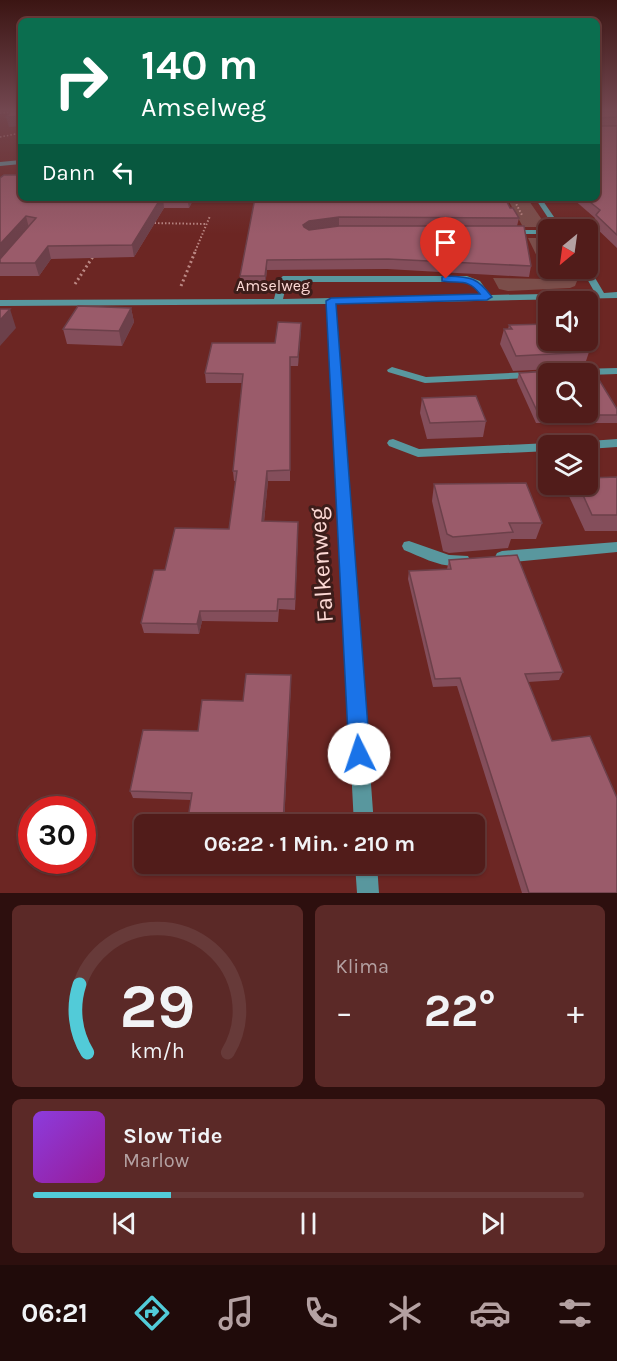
<!DOCTYPE html>
<html lang="de">
<head>
<meta charset="utf-8">
<style>
	:root { --surface:#511c1a; --page:#5b2927; --text:#f1f3f6; --muted:#b4a1a2; --line:#673a39; --accent:#52cbd8 }
	body { margin:0; font-family:Karla,sans-serif; background:var(--page); color:var(--text); height:100vh; display:flex; flex-direction:column; font-size:22px; white-space:nowrap }
	* { box-sizing:border-box; margin:0 }
	p { font-size:20px; color:var(--muted) }
	.icon { flex:none; width:33px; height:33px; fill:none; stroke:currentColor; stroke-width:2; stroke-linecap:round; stroke-linejoin:round }
	.map { position:relative; height:893px; overflow:hidden }
	.side { display:flex; flex-direction:column; gap:12px; padding:12px; background:#2d0f0e; flex:1 }
	.side>* { flex:none }
	.top-card { position:absolute; left:18px; top:18px; width:582px; height:183px; border-radius:9px; box-shadow:0 2px 4px #0004,0 0 0 2px var(--line); background:#0b6e4f; color:#fff; overflow:hidden }
	.needle { width:39px; rotate:209deg }
	.buttons { position:absolute; left:538px; top:219px; display:grid; gap:12px }
	.buttons a { display:grid; place-items:center; width:60px; height:60px; border-radius:9px; background:var(--surface); box-shadow:0 2px 4px #0004,0 0 0 2px var(--line); font-size:30px }
	.speed { position:absolute; left:18px; top:796px; display:flex; gap:12px; font-size:30px; font-weight:700; text-align:center }
	.speed>* { display:grid; place-content:center; width:78px; height:78px; border-radius:50%; background:var(--surface); box-shadow:0 2px 4px #0004,0 0 0 2px var(--line); line-height:1 }
	.speed .limit { border:9px solid #d22; background:#fff; color:#111 }
	.pin { position:absolute; display:grid; place-items:center; width:51px; height:51px; color:#fff; margin:-62px -26px; border-radius:50% 50% 50% 0; rotate:-45deg; box-shadow:0 0 6px #0007 }
	.pin .icon { rotate:45deg }
	.me { position:absolute; width:66px; margin:-33px; rotate:356deg; stroke-linejoin:round; filter:drop-shadow(0 0 4px #0008) }
	.turn { display:flex; align-items:center; gap:21px; height:126px; padding:0 24px; font-size:27px }
	.turn .icon { width:78px; height:78px; stroke-width:2.5 }
	.turn b { display:block; font-size:42px; line-height:51px }
	.then { display:flex; align-items:center; height:57px; padding:0 24px; background:#0003; gap:12px; font-size:22px }
	.big { font-size:45px; font-weight:700; line-height:1.1 }
	.side .tile { flex:1; display:flex; flex-direction:column; justify-content:center; gap:9px; min-width:0; padding:0 21px; border-radius:9px; background:var(--page) }
	.side .dial { align-items:center; gap:0 }
	.dial svg { height:156px; overflow:visible; fill:none; stroke:var(--line); stroke-width:7; stroke-linecap:round; text-anchor:middle }
	.dial text { fill:var(--text); stroke:none }
	.song { display:flex; align-items:center; gap:18px }
	.cover { width:72px; height:72px; border-radius:9px; background:linear-gradient(135deg,hsl(270 70% 55%),hsl(300 70% 35%)) }
	.played { height:6px; border-radius:3px; background:linear-gradient(90deg,var(--accent) 25%,var(--line) 25%) }
	.keys { display:flex; justify-content:space-around; direction:ltr }
	.heat { display:flex; justify-content:space-between; align-items:center; font-size:33px; direction:ltr }
	.side .tiles { flex:1; display:grid; gap:12px; grid-template-columns:1fr 1fr }
	.tile:last-child { grid-column:span 2 }
	.trip { position:absolute; left:134px; top:814px; width:351px; height:60px; border-radius:9px; background:var(--surface); box-shadow:0 2px 4px #0004,0 0 0 2px var(--line); font-weight:700; line-height:60px; text-align:center }
	.menu { display:flex; height:96px; justify-content:space-around; align-items:center; background:#200b0a; color:var(--muted) }
	.menu .icon { width:42px; height:42px }
	.menu .on { color:var(--accent) }
	.menu b { font-size:27px; color:var(--text) }
	.map>svg:first-child { display:block }
</style>
</head>
<body>
<div class="map">
<svg width="617" height="893" viewBox="0 0 617 893">
	<rect width="100%" height="100%" fill="#6c2623"/>
	<!-- green -->
	<path fill="#7b4e4a" d="M507,198h20l20,29h-24z
		M528,238h21v30l20,1 8,12 -2,5 -5,2 -62,3 -9,-2 -6,-11 55,1z"/>
	<g fill="none" stroke-linecap="round" stroke-linejoin="round">
		<!-- path-far2 -->
		<path stroke="#bb8884" stroke-width="1.5" stroke-dasharray="1.5 2" stroke-linecap="butt" d="M0,113l21,-1
			M0,137l21,-4"/>
		<!-- path-far1 -->
		<path stroke="#bb8884" stroke-width="2" stroke-dasharray="1.5 2" stroke-linecap="butt" d="M513,198l9,17
			M151,223l56,1
			M541,248l3,6
			M194,254l16,-38"/>
		<!-- path -->
		<path stroke="#bb8884" stroke-width="3" stroke-dasharray="2 3" stroke-linecap="butt" d="M543,252l6,11
			M552,268l6,11
			M75,284l19,-29
			M181,286l14,-34"/>
		<!-- service -->
		<path fill="#59979e" fill-rule="evenodd" d="M215,198h6l-4,5 -3,-2z"/>
		<!-- minor -->
		<path fill="#59979e" fill-rule="evenodd" d="M535,198h6l22,32h-7z
			M505,230h44v4h-41l-4,-2z
			M588,266l16,27 13,-1v6l-281,6 38,521h-20l-27,-521 -327,2v-6l274,-1 5,-20 4,-3h184l13,5 10,14 105,-2 -14,-25h7zM287,282h179l8,3 7,10 -198,4z
			M392,367l34,10 123,-6 5,3h-5v3l-124,6 -37,-11 -1,-2z
			M617,368v6l-29,1 -14,-3 5,-3z
			M393,439l26,10 130,-6 5,3h-5v5l-131,6 -29,-11 -2,-3 2,-3z
			M617,439v8l-29,2v-3h-18l6,-4z
			M409,541l40,14 19,1 2,4 -2,4c-22,7 -44,-6 -64,-14l-2,-4 2,-4z
			M617,542v10l-115,11 -5,-2 -2,-4 2,-4 5,-2z
			M355,864h22l2,29h-22z"/>
		<!-- tertiary -->
		<path fill="#59979e" fill-rule="evenodd" d="M21,160v4l-21,2v-4z"/>
	</g>
	<!-- wall -->
	<path fill="#844e5b" d="M597,109h20v16l-19,1h19v122l-24,-23 2,-7 -23,-20h25z
		M21,198h173l-5,10h-25l-30,49 -83,2 -12,17h-39v-13z
		M255,198l255,10 9,10 -2,8 14,40 -2,11 -142,-8 -120,1 -2,16h-24l-1,-10z
		M131,308l3,14 -12,24 -55,-2 -4,-15z
		M301,323l-3,43h-8v115h-22l-4,41 34,10 -3,78 -16,-1 -1,13 -76,-1 -3,13 -55,-1 -3,-10 24,-53 64,-41 7,-48h-2l-1,-10 9,-88h-36l-1,-10 70,-30z
		M509,325l80,27 -5,15 -26,2 59,40v14h-81l-19,-42 2,-8 32,-2 2,-2 -40,2 -13,-27 4,-15h4z
		M422,398l64,23 -3,16 -56,2 -7,-26z
		M617,477v54h-32l-17,-37 4,-10h16z
		M434,484l108,39 -6,16h-25l-3,9 -59,5 -6,-2 -11,-50z
		M449,560l114,112 -4,8 -31,2 24,59 65,152h-95l-65,-207 -24,1 -25,-108 1,-8 38,-2z
		M291,683l-7,142h-97l4,-25 -58,-2 -3,-7 68,-60 45,-30z"/>
	<!-- shaded-wall -->
	<path fill="#6c404a" d="M21,116v10l-12,1 -3,-10z
		M161,198h2l1,10 -30,49 -2,-12z
		M187,198h7l-5,10z
		M26,216l3,12 -29,33v-17z
		M339,217v10l-36,7v-9l6,-4z
		M48,246l3,13 -12,17 -4,-13z
		M267,260v10l-2,16v-10z
		M131,308l3,14 -12,24 -3,-15z
		M10,309l6,19 -16,18v-26z
		M301,323v9l-3,34v-9z
		M267,471l1,10 -5,51 -1,-11z
		M298,522v10l-3,78v-11z
		M200,611l2,10 -3,13 -2,-10z
		M291,675l-7,150h-1z"/>
	<!-- building -->
	<path fill="#9a5b6a" stroke="#6c404a" stroke-width="1.5" fill-rule="evenodd" d="M14,109h7v7l-15,1z
		M597,109h20v8l-18,1 -1,8h19v109l-21,-20 4,-5 -15,-12h12z
		M4,175h17v23h140l-29,47 -84,1 -13,17h-35v-4l36,-41 -10,-2 -26,28v-66z
		M255,198h250l5,10h3l6,10 -180,-1 -30,4 -6,4 1,2 5,3 30,-4h185l7,40 -143,-7 -121,1 -2,16h-25z
		M78,306l53,2 -12,23 -56,-2z
		M0,309h10l-10,11z
		M278,322l23,1 -3,34h-8v113l-23,1 -5,50 36,1 -3,77h-17l-1,12h-77l-3,13 -56,-1 13,-53h11l10,-42 54,1 8,-58h-4l10,-97 -38,-1 7,-30h63z
		M549,324v16h33l7,12 -73,4 -12,-27h8l-3,-4z
		M554,368l39,2 24,39v6h-78l-20,-42 32,-2zM549,374h39v38h-39z
		M476,396l10,25 -56,2 -8,-25z
		M617,477v38h-25l-14,-31h10v-6z
		M526,483l16,40h-33l4,9 -60,5 -6,-3 -13,-50z
		M517,555l46,117 -38,2 27,67 38,-5 27,62v95h-88l-69,-215 -25,1 -26,-108 42,-2 -2,-9z
		M246,674l45,1 -8,150h-96l5,-32 -62,-2 13,-61 55,1 4,-31 41,1z"/>
	<!-- sky -->
	<linearGradient id="sky" x2="0" y2="1"><stop stop-color="#3b1513"/><stop offset="0.47" stop-color="#724750"/><stop offset="1" stop-color="#724750" stop-opacity="0"/></linearGradient>
	<rect width="617" height="234" fill="url(#sky)"/>
	<!-- route -->
	<path fill="#1a73e8" stroke="#114b97" stroke-width="1.5" d="M446,276c25,1 31,1 46,21l-5,3 -151,4 34,450 -3,7 -8,3 -7,-3 -3,-7 -23,-453 5,-3 149,-4c-12,-16 -20,-10 -38,-13v-4z"/>
	<g text-anchor="middle" dominant-baseline="central" stroke-width="6" stroke-linejoin="round" paint-order="stroke">
		<!-- far-street labels -->
		<g font-size="16" fill="#fdd9d5" stroke="#3d1d1a">
			<text x="273" y="285">Amselweg</text>
		</g>
		<!-- near-street labels -->
		<g font-size="24" fill="#fdd9d5" stroke="#3d1d1a">
			<text transform="translate(321 565) rotate(-94)">Falkenweg</text>
		</g>
	</g>
</svg>
<div class="buttons">
<a><svg class="needle" viewBox="-14 -14 28 28"><path d="M0-13l5 13h-10z" fill="#e53935"/><path d="M0 13l5-13h-10z" fill="#b4a1a2"/></svg></a>
<a><svg class="icon" aria-label="sound" viewBox="0 0 24 24"><path d="M4 9h4l5-4v14l-5-4H4zM17 9q2 3 0 6"/></svg></a>
<a><svg class="icon" aria-label="search" viewBox="0 0 24 24"><circle cx="10" cy="10" r="6"/><path d="M15 15l6 6"/></svg></a>
<a><svg class="icon" aria-label="layers" viewBox="0 0 24 24"><path d="M12 4l9 5-9 5-9-5zM3 14l9 5 9-5"/></svg></a>
</div>
<div class="speed"><div class="limit">30</div></div>
<div class="pin" style="left:446px;top:279px;background:#d93025"><svg class="icon" aria-label="arrive" viewBox="0 0 24 24"><path d="M6 21V4h12l-3 4 3 4H6"/></svg></div>
<svg class="me" style="left:359px;top:754px" viewBox="-20 -20 40 40"><circle r="19" fill="#fff"/><path d="M0-13L10 11 0 6-10 11z" fill="#1a73e8"/></svg>
<div class="trip">06:22 · 1 Min. · 210 m</div>
<div class="top-card">
<div class="turn"><svg class="icon" aria-label="right" viewBox="0 0 24 24"><path d="M7 20v-9h11M14 6l5 5-5 5"/></svg><div><b>140 m</b>Amselweg</div></div>
<div class="then">Dann<svg class="icon" aria-label="left" viewBox="0 0 24 24"><path d="M17 20v-9H6M10 6l-5 5 5 5"/></svg></div>
</div>
</div>
<section class="side">
<div class="tiles">
<div class="tile dial"><svg viewBox="0 0 100 80">
<path d="M14 69A42 42 0 1 1 86 69"/>
<path d="M14 69A42 42 0 0 1 10 34" stroke="#52cbd8"/>
<text x="50" y="56" font-size="32" font-weight="700">29</text>
<text x="50" y="72" font-size="11">km/h</text>
</svg></div>
<div class="tile"><p>Klima</p>
<div class="heat"><a>−</a><b class="big">22°</b><a>+</a></div>
</div>
<div class="tile">
<div class="song"><i class="cover"></i><div><b>Slow Tide</b><p>Marlow</p></div></div>
<div class="played"></div>
<div class="keys"><svg class="icon" aria-label="previous" viewBox="0 0 24 24"><path d="M18 5L8 12l10 7zM5 5v14"/></svg><svg class="icon" aria-label="pause" viewBox="0 0 24 24"><path d="M8 5v14M16 5v14"/></svg><svg class="icon" aria-label="next" viewBox="0 0 24 24"><path d="M6 5l10 7-10 7zM19 5v14"/></svg></div>
</div>
</div>
</section>
<nav class="menu">
<b>06:21</b>
<svg class="icon on" aria-label="directions" viewBox="0 0 24 24"><path d="M12 3l9 9-9 9-9-9zM9 14v-3h6M13 9l2 2-2 2"/></svg>
<svg class="icon" aria-label="music" viewBox="0 0 24 24"><path d="M9 18V5l10-2v13"/><circle cx="6" cy="18" r="3"/><circle cx="16" cy="16" r="3"/></svg>
<svg class="icon" aria-label="phone" viewBox="0 0 24 24"><path d="M5 4h4l2 5-3 2q2 4 5 5l2-3 5 2v4C11 20 4 13 5 4z"/></svg>
<svg class="icon" aria-label="climate" viewBox="0 0 24 24"><path d="M12 3v18M4 7l16 10M4 17L20 7"/></svg>
<svg class="icon" aria-label="car" viewBox="0 0 24 24"><path d="M5 17H2v-5l4-1 3-4h7l3 4 3 1v5h-3M9 17h6M6 11h13"/><circle cx="7" cy="17" r="2"/><circle cx="17" cy="17" r="2"/></svg>
<svg class="icon" aria-label="filters" viewBox="0 0 24 24"><path d="M4 7h16M4 17h16"/><circle cx="9" cy="7" r="2"/><circle cx="15" cy="17" r="2"/></svg>
</nav>
</body>
</html>
